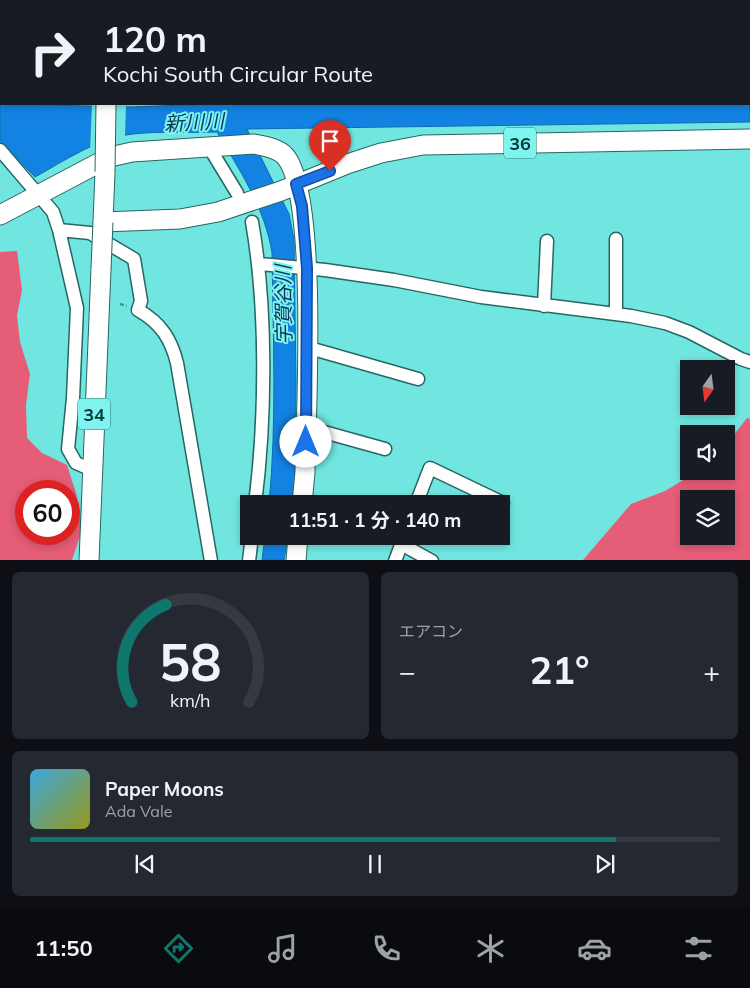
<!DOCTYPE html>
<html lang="ja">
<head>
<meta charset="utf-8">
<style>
	:root { --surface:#171b24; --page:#242831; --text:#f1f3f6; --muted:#9ea1a6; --line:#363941; --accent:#0f766e }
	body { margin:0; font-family:Mulish,"Noto Sans JP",sans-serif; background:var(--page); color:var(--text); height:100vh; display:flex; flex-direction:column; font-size:19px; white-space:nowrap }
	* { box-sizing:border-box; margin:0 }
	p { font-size:16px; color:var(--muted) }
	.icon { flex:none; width:28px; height:28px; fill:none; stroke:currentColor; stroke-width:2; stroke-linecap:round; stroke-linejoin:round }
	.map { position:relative; height:560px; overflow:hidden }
	.drawer { display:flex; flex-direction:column; gap:12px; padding:12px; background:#0d0f14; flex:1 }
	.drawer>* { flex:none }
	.top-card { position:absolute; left:0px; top:0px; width:750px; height:105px; box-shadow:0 2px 8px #0003; background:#171b24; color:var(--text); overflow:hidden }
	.needle { width:32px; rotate:194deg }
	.tools { position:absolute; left:680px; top:360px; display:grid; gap:10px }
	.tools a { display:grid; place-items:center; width:55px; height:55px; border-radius:0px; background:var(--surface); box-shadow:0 2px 8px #0003; font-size:25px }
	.speed { position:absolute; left:15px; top:480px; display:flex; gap:10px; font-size:25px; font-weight:700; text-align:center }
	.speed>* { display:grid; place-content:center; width:65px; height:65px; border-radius:50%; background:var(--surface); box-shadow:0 2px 8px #0003; line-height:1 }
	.speed .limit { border:8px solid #d22; background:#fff; color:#111 }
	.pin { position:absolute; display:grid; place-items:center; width:42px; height:42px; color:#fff; margin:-51px -21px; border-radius:50% 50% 50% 0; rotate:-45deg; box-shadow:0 0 5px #0007 }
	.pin .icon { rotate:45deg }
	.me { position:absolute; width:55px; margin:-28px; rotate:0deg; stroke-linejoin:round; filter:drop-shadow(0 0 4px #0008) }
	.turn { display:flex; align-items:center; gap:18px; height:105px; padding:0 20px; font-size:22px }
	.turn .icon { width:65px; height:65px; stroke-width:2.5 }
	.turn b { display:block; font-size:35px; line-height:42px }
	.big { font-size:38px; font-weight:700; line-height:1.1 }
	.drawer .widget { flex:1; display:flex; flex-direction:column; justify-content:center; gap:8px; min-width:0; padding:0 18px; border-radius:8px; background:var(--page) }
	.drawer .dial { align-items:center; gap:0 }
	.dial svg { height:130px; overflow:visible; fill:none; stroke:var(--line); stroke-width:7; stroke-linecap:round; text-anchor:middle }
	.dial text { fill:var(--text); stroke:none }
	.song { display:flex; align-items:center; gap:15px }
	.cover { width:60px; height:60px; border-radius:8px; background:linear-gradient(135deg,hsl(200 70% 55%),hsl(60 70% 35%)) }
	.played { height:5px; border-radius:2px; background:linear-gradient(90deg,var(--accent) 85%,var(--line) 85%) }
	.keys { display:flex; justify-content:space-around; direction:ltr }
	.heat { display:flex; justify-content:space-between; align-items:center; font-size:28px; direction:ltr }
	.drawer .tiles { flex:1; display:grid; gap:12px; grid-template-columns:1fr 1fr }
	.widget:last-child { grid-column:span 2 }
	.trip { position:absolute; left:240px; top:495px; width:270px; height:50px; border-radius:0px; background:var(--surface); box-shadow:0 2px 8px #0003; font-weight:700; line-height:50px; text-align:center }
	.menu { display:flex; height:80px; justify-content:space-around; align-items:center; background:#090b0e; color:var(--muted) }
	.menu .icon { width:35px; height:35px }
	.menu .on { color:var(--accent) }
	.menu b { font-size:22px; color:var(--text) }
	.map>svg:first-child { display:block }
</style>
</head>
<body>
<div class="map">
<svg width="750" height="561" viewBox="0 0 750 561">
	<rect width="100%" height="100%" fill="#71e6e0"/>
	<!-- forest -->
	<path fill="#e65d78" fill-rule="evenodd" d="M17,251l5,39 -5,26 3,26 10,32 -4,31 1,33 15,15 25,12 9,28 6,37 -10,30 -72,1v-309zM26,491h43v43h-43z
		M747,418l3,1v141h-167l48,-56 34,-13 33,-20h28v-26zM689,499h37v37h-37z"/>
	<!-- water -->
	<path fill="#1283e2" stroke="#0d6daf" d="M749,91l1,31 -503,7 42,85 5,26 2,143 -1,93 -4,28h-22c8,-83 4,-167 3,-251 -7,-45 -32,-82 -55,-121 -28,1 -57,-1 -84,2 -35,4 -69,27 -98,43l-35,-36v-41l1,4 130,3 82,-3h536z
		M265,536h23l-4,24h-22z"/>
	<!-- pier -->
	<path fill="#71e6e0" d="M92,104h34l-1,34 -35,13z"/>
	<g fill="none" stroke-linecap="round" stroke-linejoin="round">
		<!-- stream -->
		<path stroke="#0d6daf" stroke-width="4.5" d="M543,1v-1"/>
		<defs>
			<path id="service" d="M610,0v1"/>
			<path id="minor" d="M185,0v1
				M377,0v1
				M709,0v1
				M553,1v-1
				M749,84h1
				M0,96h1
				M209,147l28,46
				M0,150l53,62 6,18 18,78 -4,90 -5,51 8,14 16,7
				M252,222c15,85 14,196 3,282
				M59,230l31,3 44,26 7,42 -3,9c23,13 33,29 39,53l34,198
				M260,264l65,6 69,10 87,17 150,19 34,7 24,9 52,27 9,3
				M544,306l3,-65
				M616,314v-75
				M306,347l112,32
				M306,427l79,22
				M416,504l14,-36 73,35
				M401,544l31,17
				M249,561l3,-25
				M395,561l9,-24"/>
			<path id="primary" d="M104,0v1
				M105,172l-2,50 77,-3 38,-7 63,-21 66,-27 34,-11 42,-8 327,-6
				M0,215l110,-58 22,-5 122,-8c10,2 24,4 31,12 33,37 21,259 20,316l-3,32
				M89,561l12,-292
				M296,561l2,-25"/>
		</defs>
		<!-- service casing -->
		<use href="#service" stroke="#276663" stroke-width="9"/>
		<!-- minor casing -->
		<use href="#minor" stroke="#276663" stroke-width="15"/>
		<!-- primary casing -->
		<use href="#primary" stroke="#276663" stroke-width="21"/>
		<!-- path -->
		<path stroke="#3e9894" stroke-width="2.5" stroke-dasharray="4 2.5" stroke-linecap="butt" d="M120,304l7,2"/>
		<!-- service -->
		<use href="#service" stroke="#fff" stroke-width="6"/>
		<!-- minor -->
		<use href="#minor" stroke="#fff" stroke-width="12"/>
		<!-- primary -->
		<use href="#primary" stroke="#fff" stroke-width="19"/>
		<defs>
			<path id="primary-bridge" d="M105,172l1,-68
				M101,269l2,-47"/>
		</defs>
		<!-- primary-bridge casing -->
		<use href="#primary-bridge" stroke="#276663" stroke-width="21" stroke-linecap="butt"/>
		<!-- primary-bridge -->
		<use href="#primary-bridge" stroke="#fff" stroke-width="19"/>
	</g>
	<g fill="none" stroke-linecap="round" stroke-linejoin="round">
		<defs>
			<path id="route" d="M306,442l1,-174 -5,-62 -6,-22 34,-13"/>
		</defs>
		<!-- route casing -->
		<use href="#route" stroke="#114b97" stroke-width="12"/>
		<!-- route -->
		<use href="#route" stroke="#1a73e8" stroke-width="9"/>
	</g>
	<g text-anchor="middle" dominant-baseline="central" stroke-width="4" stroke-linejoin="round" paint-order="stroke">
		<!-- shield labels -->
		<g fill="#7ff3ed" stroke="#28726e" stroke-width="1">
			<rect x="504" y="127.5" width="32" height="31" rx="4"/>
			<rect x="78" y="398.5" width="32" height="31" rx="4"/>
		</g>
		<g font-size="18" font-weight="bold" fill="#023a38">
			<text x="520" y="143">36</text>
			<text x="94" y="414">34</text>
		</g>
		<!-- water labels -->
		<g font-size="20" font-style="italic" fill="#0b3359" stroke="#7ff3ed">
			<text transform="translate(194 122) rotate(-3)">新川川</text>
			<text transform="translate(283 305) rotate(-91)">宇賀谷川</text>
		</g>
	</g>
</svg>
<div class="tools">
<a><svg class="needle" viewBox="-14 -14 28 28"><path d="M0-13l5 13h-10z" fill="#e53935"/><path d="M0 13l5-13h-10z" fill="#9ea1a6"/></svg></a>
<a><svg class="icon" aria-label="sound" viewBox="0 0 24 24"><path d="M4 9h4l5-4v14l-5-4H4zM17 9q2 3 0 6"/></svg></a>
<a><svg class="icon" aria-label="layers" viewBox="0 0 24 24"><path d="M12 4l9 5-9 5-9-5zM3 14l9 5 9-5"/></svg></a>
</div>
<div class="speed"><div class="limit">60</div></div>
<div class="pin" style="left:330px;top:171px;background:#d93025"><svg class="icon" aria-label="arrive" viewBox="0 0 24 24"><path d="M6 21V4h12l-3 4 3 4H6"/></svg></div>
<svg class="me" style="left:306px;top:442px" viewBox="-20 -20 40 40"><circle r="19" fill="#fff"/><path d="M0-13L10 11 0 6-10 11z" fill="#1a73e8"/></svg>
<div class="trip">11:51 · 1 分 · 140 m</div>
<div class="top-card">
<div class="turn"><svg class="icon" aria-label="right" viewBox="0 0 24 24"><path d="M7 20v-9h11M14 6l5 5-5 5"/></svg><div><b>120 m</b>Kochi South Circular Route</div></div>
</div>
</div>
<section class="drawer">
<div class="tiles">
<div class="widget dial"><svg viewBox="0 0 100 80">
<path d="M14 69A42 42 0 1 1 86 69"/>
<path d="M14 69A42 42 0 0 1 35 9" stroke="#0f766e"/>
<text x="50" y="56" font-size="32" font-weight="700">58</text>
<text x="50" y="72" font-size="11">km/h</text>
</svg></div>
<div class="widget"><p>エアコン</p>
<div class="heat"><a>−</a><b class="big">21°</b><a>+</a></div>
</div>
<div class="widget">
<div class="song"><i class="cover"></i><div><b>Paper Moons</b><p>Ada Vale</p></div></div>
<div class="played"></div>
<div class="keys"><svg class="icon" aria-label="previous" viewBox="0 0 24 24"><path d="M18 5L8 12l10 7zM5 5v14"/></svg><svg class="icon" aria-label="pause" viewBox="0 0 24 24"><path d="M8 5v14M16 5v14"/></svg><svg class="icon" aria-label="next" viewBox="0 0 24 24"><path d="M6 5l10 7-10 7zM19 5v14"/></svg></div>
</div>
</div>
</section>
<nav class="menu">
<b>11:50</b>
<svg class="icon on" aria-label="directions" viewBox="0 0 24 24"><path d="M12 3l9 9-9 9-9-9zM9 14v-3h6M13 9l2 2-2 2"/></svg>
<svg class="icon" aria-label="music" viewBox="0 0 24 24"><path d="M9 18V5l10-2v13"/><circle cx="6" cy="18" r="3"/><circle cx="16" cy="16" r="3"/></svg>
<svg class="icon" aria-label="phone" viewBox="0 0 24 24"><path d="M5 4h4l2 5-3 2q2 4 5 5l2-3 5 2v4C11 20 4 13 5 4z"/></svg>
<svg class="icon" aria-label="climate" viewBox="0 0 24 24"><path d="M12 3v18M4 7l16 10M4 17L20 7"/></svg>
<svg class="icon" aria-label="car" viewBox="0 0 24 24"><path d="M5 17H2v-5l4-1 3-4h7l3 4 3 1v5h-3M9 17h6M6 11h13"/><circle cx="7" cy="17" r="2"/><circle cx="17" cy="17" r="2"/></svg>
<svg class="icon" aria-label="filters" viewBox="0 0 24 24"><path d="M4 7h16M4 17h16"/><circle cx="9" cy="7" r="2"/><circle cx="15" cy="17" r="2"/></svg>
</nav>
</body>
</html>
